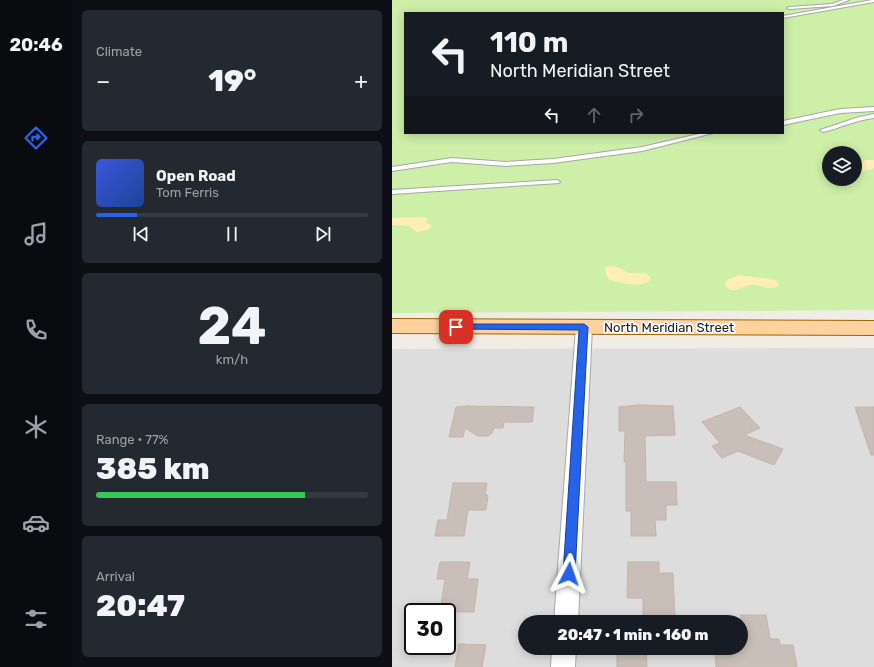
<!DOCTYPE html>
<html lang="en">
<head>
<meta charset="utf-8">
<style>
	:root { --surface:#171b24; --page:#242831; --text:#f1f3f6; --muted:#9ea1a6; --line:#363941; --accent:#2563eb }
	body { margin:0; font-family:Rubik,sans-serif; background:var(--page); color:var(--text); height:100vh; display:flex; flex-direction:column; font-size:15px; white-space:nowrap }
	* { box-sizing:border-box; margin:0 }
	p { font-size:13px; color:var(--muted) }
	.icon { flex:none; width:22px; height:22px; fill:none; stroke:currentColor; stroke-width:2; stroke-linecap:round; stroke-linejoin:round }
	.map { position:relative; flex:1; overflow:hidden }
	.side { display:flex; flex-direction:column; gap:10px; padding:10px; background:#0d0f14; width:320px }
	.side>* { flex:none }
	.hud { position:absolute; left:12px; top:12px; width:380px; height:122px; border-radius:0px; box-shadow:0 2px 10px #0003; background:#171b24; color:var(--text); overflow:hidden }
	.tools { position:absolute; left:430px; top:146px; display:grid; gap:8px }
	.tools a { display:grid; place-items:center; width:40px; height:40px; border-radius:50%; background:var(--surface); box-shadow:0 2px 10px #0003; font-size:20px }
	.speed { position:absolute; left:12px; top:603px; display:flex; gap:8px; font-size:20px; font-weight:700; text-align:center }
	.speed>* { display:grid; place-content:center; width:52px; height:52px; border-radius:50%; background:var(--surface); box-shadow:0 2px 10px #0003; line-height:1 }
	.speed .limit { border:2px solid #111; border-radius:6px; background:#fff; color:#111 }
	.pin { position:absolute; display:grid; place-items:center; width:34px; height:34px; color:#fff; margin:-17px; border-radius:8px; box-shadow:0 2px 6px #0006 }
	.me { position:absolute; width:44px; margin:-22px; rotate:4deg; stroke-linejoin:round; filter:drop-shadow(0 0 3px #0008) }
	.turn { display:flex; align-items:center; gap:14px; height:84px; padding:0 20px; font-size:18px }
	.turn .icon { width:52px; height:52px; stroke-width:2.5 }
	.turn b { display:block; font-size:28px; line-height:34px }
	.lanes { display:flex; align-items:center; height:38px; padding:0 20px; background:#0003; justify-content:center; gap:20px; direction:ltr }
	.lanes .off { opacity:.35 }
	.big { font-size:30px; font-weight:800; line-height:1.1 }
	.side .widget { flex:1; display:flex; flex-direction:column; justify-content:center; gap:6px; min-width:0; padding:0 14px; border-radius:6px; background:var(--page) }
	.side .dial { align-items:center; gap:0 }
	.dial b { font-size:52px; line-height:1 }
	.song { display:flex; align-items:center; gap:12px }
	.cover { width:48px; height:48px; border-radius:6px; background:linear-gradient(135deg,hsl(230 70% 55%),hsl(220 70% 35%)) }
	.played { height:4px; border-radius:2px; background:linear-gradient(90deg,var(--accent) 15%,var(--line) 15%) }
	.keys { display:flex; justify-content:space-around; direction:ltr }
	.heat { display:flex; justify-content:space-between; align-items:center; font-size:22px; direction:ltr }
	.charge { height:6px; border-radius:3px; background:linear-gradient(90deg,#34c759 77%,var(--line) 0) }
	.trip { position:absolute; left:126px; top:615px; width:230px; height:40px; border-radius:20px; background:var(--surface); box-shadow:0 2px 10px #0003; font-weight:800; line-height:40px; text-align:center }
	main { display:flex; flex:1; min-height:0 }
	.tab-bar { display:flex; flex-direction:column; width:72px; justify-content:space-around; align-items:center; background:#090b0e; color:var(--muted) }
	.tab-bar .icon { width:28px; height:28px }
	.tab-bar .current { color:var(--accent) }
	.tab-bar b { font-size:18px; color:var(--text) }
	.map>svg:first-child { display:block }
</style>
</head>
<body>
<main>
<nav class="tab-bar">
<b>20:46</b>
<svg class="icon current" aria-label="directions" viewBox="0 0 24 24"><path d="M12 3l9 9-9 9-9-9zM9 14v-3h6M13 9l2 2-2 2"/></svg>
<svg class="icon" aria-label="music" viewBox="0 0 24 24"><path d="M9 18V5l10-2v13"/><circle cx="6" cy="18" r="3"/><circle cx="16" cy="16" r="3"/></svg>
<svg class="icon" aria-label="phone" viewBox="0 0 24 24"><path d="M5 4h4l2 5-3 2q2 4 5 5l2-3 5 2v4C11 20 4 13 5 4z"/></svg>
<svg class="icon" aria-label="climate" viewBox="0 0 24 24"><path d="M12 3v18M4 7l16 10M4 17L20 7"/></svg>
<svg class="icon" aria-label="car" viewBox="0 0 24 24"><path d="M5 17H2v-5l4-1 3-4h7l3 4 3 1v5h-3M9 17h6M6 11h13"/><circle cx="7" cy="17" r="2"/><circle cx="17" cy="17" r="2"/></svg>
<svg class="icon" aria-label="filters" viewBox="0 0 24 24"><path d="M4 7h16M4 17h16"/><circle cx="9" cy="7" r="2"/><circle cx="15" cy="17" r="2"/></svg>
</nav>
<section class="side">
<div class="widget"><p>Climate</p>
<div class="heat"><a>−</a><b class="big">19°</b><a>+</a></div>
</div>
<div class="widget">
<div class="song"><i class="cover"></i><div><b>Open Road</b><p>Tom Ferris</p></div></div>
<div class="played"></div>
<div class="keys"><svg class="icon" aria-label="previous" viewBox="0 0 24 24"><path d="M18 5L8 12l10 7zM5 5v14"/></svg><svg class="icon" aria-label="pause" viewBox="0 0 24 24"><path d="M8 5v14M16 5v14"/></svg><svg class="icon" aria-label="next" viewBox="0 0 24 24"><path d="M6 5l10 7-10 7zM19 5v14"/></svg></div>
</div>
<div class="widget dial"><b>24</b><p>km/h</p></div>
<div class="widget"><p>Range · 77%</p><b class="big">385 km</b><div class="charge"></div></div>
<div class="widget"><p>Arrival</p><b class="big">20:47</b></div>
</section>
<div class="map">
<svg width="482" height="667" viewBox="0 0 482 667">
	<rect width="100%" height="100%" fill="#f1ede6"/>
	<!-- residential -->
	<path fill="#dedddd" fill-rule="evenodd" d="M482,348v319h-482v-318zM21,612h34v34h-34zM133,622h216v26h-216z"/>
	<!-- grass -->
	<path fill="#cdefa8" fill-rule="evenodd" d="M0,0h482v310l-482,3zM13,13h378v120h-378zM437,153h26v26h-26z"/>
	<!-- sand -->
	<path fill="#ffeeb6" d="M473,160h9v8l-11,4 -8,-4v-2z
		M31,217l4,1 -1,4 6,4 -5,4 -10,2 -8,-6 -17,-1v-7z
		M223,266l14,7h17l4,4v3c-8,9 -32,3 -42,-1l-3,-9 1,-3z
		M348,275l36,5 3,5 -2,2c-13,3 -18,-4 -27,-2 -7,1 -12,6 -19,5 -3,-1 -5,-3 -6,-6l2,-4z"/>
	<!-- building -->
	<path fill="#cabfb8" stroke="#c4b3a7" d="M246,405l35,1 2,29 -30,1 1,46h30l1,23h-11v15h-11l1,16h-25v-25h-5v-49h-2l1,-31h-6v-24z
		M76,406l66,1 -2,15h-28l-1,6h-9l-2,5 -4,3h-10l-13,-8 -2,9h-14l7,-30z
		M348,407l20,21 -16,7 39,14 -9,16 -36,-14 -16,7 -10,-12 8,-3 -18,-21z
		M463,407h19v48h-3z
		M61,483h34l-2,12h3l-2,15h-18l-4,26h-29l3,-16h9z
		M48,562h30l-3,17h11l-4,33h-34l5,-33h-8z
		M236,562h31v11h14l2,48h-32v-23h-16z
		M349,615h25l4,24h9l1,6h13l4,22h-81l-1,-19h26z
		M67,644l27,1 -4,22h-27z
		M225,648h29l1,19h-30z"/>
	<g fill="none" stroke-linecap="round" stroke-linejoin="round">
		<defs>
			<path id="service" d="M451,0h6l-16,6 -44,3 -2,-1 2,-1 43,-3z
				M480,0h2v2l-91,16v-2z
				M482,107v4l-34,2 -57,12v-4l57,-12z
				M482,114v4c-18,2 -34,10 -51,14l-3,-2 39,-13z
				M311,133h10l-71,18 -89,12 -47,3 -54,-4 -60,9v-4l60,-9 54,4 47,-3 89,-12z
				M165,180l3,2 -1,1 -167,11v-4z"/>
			<path id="minor" d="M192,322l6,1 2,4 -14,295h-24l22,-295 2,-4z
				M160,648h24l-1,19h-24z"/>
			<path id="primary" d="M0,319l482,2v14l-482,-2z"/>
		</defs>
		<!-- service casing -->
		<use href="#service" stroke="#a7a7a7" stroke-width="2"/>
		<!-- minor casing -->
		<use href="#minor" stroke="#a7a7a7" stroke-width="2"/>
		<!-- primary casing -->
		<use href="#primary" stroke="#9c6400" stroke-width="2"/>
		<!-- service -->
		<use href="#service" fill="#fff" fill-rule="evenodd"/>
		<!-- minor -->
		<use href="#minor" fill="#fff" fill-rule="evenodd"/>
		<!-- primary -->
		<use href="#primary" fill="#ffd29d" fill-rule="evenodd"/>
	</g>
	<!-- route -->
	<path fill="#2563eb" stroke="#184099" d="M64,324h128l4,3 -13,247 -2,4 -4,2 -5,-2 -1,-4 16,-244 -126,-1 -2,-2z"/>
	<g text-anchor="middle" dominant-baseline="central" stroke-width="3.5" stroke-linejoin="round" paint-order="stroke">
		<!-- street labels -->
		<g font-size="13" fill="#202020" stroke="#fff">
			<text x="277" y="327">North Meridian Street</text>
		</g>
	</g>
</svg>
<div class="tools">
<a><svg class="icon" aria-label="layers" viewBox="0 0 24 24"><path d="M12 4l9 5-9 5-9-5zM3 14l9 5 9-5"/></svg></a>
</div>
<div class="speed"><div class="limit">30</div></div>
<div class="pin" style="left:64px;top:327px;background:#d93025"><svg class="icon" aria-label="arrive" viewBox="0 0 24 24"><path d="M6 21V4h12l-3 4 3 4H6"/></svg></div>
<svg class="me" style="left:177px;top:574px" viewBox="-20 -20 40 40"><path d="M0-17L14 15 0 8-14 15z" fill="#2563eb" stroke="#fff" stroke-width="4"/></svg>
<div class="trip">20:47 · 1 min · 160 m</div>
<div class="hud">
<div class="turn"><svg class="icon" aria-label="left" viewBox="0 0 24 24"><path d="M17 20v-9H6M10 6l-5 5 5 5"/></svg><div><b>110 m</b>North Meridian Street</div></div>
<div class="lanes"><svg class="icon" aria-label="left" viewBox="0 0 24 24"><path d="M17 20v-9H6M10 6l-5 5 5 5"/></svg><svg class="icon off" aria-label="ahead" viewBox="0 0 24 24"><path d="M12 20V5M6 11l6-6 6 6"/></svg><svg class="icon off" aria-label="right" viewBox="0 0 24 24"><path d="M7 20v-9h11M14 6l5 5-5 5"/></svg></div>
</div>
</div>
</main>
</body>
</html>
